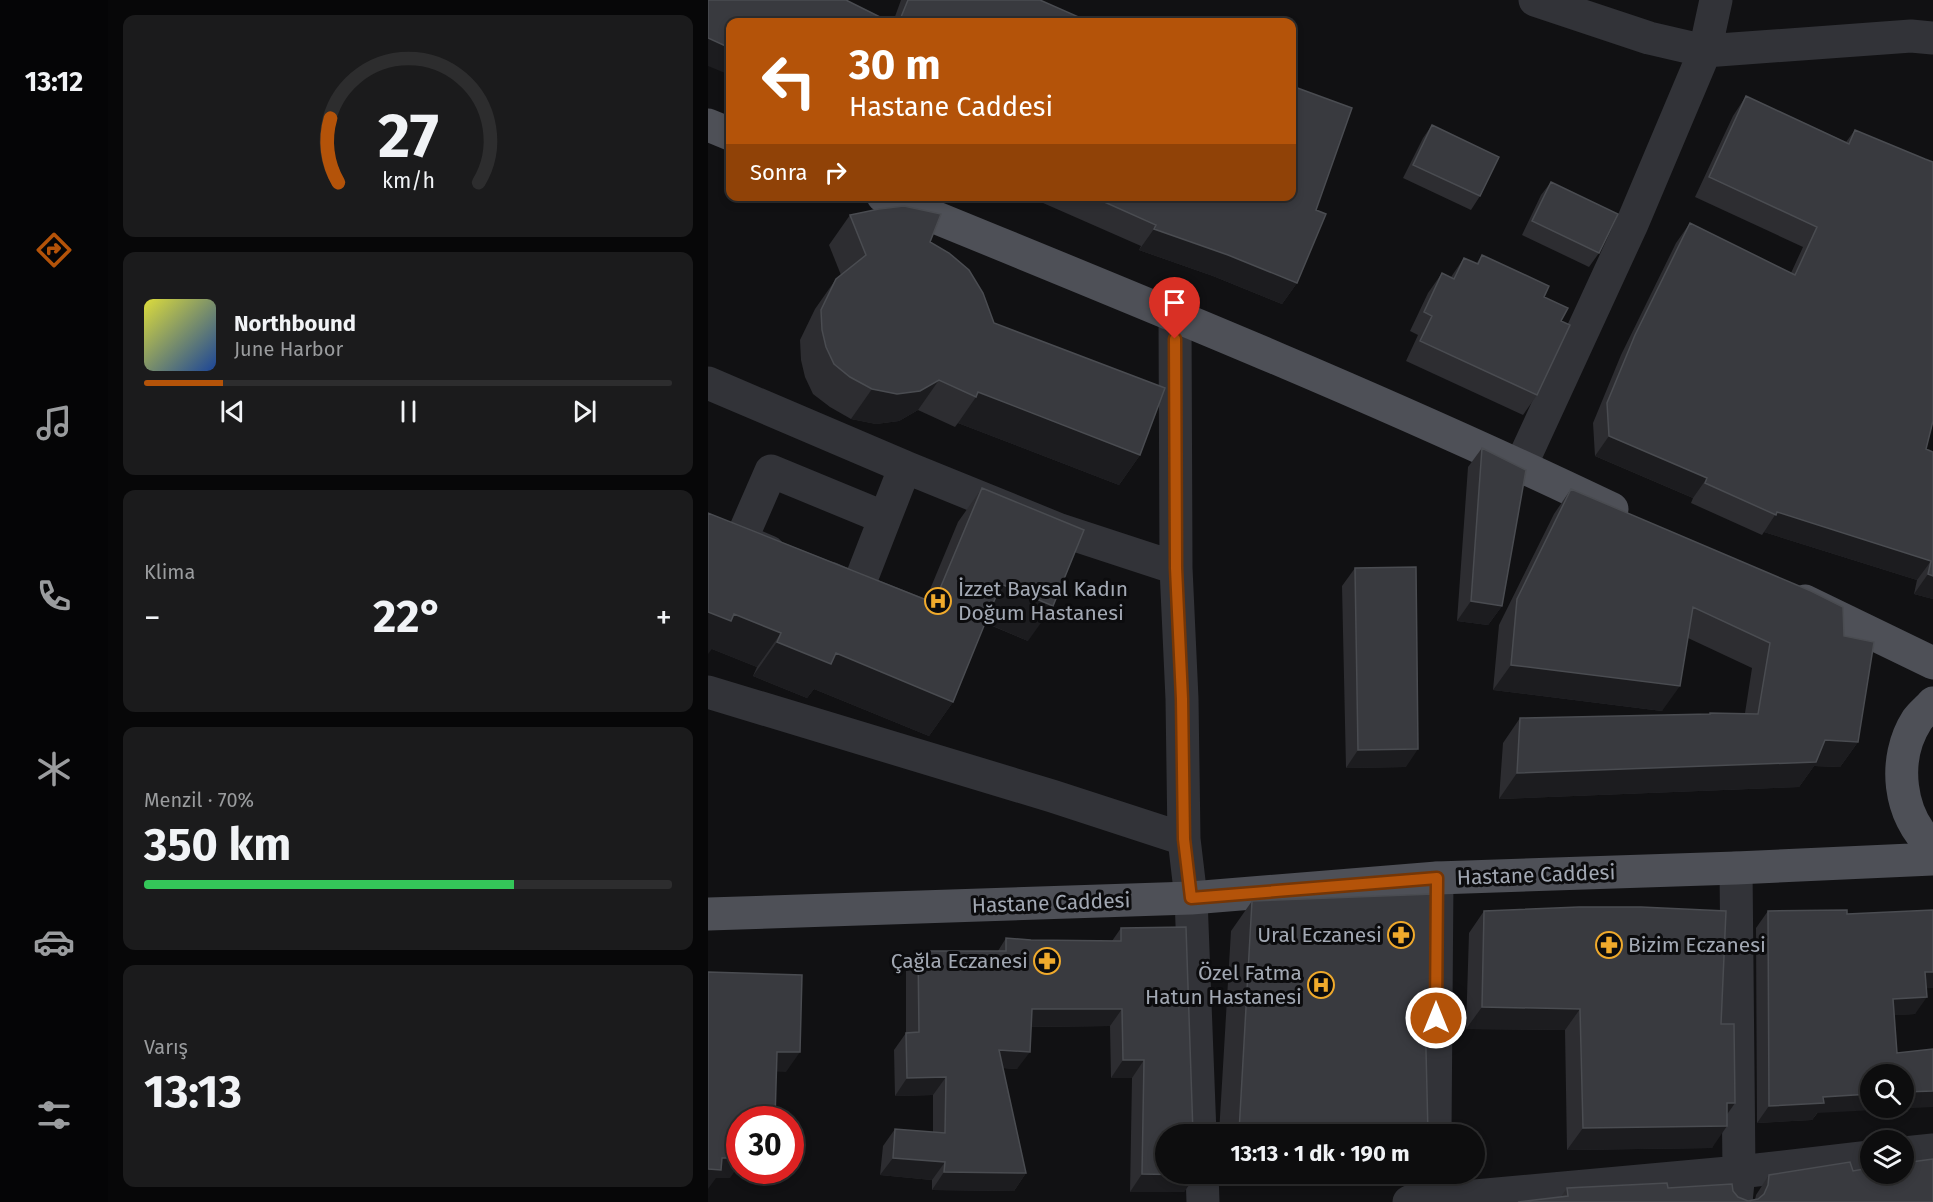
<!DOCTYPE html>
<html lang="tr">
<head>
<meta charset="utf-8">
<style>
	:root { --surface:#0d0d0e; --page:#1b1b1c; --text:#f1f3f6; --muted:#9a9c9e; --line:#2d2d2e; --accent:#b45309 }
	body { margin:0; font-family:"Fira Sans",sans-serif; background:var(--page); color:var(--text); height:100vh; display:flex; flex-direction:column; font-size:22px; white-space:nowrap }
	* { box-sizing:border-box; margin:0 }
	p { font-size:20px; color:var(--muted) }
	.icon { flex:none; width:33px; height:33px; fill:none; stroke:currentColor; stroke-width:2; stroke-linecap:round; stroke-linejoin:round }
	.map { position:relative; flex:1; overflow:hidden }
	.side { display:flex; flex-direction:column; gap:15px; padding:15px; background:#070708; width:600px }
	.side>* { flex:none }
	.top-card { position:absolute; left:18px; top:18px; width:570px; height:183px; border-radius:12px; box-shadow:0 3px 9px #0003,0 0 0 2px var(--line); background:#b45309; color:#fff; overflow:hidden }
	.fabs { position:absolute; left:1152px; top:1064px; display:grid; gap:12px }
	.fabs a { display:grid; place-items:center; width:54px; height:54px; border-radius:50%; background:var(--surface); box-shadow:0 3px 9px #0003,0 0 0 2px var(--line); font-size:30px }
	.speed { position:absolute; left:18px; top:1106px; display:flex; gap:12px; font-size:30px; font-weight:700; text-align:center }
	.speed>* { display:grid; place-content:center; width:78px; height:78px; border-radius:50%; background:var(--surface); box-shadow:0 3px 9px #0003,0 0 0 2px var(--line); line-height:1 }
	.speed .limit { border:9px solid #d22; background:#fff; color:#111 }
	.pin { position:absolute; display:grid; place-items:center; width:51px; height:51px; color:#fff; margin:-62px -26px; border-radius:50% 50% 50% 0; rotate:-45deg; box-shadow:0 0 6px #0007 }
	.pin .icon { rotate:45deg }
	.me { position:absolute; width:66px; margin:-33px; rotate:0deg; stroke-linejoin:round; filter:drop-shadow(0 0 4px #0008) }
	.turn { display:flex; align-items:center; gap:21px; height:126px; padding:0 24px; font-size:27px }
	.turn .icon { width:78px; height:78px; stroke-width:2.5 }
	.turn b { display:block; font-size:42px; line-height:51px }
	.then { display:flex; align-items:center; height:57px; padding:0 24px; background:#0003; gap:12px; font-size:22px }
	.big { font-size:45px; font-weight:700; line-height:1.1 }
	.side .widget { flex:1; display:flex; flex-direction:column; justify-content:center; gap:9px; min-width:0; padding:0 21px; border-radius:12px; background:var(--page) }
	.side .dial { align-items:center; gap:0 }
	.dial svg { height:156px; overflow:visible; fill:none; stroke:var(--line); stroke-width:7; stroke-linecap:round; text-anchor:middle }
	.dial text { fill:var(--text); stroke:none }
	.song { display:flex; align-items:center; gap:18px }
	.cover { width:72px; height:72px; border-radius:9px; background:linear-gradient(135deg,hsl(60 70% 55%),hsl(220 70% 35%)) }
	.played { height:6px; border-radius:3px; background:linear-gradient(90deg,var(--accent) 15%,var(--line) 15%) }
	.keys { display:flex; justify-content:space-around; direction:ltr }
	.heat { display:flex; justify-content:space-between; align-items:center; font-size:33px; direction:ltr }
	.charge { height:9px; border-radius:4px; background:linear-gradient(90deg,#34c759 70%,var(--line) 0) }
	.trip { position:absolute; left:447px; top:1124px; width:330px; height:60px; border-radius:30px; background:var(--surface); box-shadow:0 3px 9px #0003,0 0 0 2px var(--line); font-weight:700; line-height:60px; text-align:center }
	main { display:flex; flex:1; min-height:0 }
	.tabs { display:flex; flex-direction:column; width:108px; justify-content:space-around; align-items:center; background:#050506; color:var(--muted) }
	.tabs .icon { width:42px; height:42px }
	.tabs .current { color:var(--accent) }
	.tabs b { font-size:27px; color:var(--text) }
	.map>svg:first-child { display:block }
</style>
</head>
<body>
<main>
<nav class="tabs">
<b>13:12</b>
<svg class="icon current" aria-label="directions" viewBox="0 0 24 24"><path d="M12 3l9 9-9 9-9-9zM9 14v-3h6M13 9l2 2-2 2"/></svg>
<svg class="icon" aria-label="music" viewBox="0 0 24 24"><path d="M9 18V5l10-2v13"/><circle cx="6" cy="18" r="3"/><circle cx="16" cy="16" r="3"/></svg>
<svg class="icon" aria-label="phone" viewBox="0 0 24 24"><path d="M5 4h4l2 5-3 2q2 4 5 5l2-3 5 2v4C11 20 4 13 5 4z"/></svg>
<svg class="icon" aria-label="climate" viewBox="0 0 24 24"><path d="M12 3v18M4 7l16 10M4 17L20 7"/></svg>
<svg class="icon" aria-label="car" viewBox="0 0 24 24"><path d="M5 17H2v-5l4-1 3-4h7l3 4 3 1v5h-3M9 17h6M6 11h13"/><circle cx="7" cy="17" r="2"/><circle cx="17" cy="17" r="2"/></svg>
<svg class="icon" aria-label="filters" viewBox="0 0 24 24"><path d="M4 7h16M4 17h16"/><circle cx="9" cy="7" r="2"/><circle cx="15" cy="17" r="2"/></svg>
</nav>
<section class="side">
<div class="widget dial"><svg viewBox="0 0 100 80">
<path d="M14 69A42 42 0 1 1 86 69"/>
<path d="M14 69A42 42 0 0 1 10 36" stroke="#b45309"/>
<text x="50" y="56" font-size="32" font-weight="700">27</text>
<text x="50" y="72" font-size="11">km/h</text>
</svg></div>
<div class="widget">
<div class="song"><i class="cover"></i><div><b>Northbound</b><p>June Harbor</p></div></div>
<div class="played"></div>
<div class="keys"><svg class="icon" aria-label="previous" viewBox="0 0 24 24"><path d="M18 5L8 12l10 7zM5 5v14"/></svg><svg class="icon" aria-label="pause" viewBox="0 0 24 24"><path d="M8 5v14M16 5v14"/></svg><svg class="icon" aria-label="next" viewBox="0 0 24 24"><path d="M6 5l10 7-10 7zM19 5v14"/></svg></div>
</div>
<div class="widget"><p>Klima</p>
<div class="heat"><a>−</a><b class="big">22°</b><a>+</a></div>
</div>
<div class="widget"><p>Menzil · 70%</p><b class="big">350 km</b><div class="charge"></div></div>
<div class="widget"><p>Varış</p><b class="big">13:13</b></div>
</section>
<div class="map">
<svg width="1225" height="1202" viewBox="0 0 1225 1202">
	<rect width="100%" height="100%" fill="#111113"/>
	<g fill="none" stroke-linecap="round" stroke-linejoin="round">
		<!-- minor -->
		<path stroke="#323338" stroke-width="33" d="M827,0l114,38 56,13 206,-15 22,2
			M467,316l1,252 6,131 2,140 7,59 9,236
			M0,383l197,84
			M813,465l111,-241 73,-173 11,-51
			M61,552l-28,-12 30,-69 114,47 20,-51 155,63 116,38
			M122,578l27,12 28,-72
			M0,692l344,104 132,43
			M1028,868l3,304 -3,30
			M727,1134l2,-256
			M1196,1153l29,-3
			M494,1173l1,29
			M701,1202l330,-30 131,-15"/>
		<!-- major -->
		<path stroke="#4e5057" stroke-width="33" d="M0,125l22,9
			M175,196c245,100 491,199 729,313
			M1097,601l128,62
			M1225,703c-5,6 -12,11 -16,17 -25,39 -19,96 16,127
			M0,914l483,-16 246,-20 299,-10 197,-9"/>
	</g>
	<!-- wall -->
	<path fill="#2d2d31" d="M193,0h139l39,22h-186z
		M1038,96l100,46 9,-12 71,319 7,150 -19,-5 3,-14 -153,-48 -2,3 -71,-32 2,-5 -98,-42 -2,-33 28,-68 55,-112 14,-20 101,50 12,-26 -108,-50 38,-81z
		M724,125l48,71 -9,14 -68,-32 20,-40z
		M843,182l48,71 -10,14 -67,-32 19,-40z
		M328,196h256l24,14 -19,73 -15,21 -69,-28 -74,-26 2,-4 -107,-47z
		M142,215l80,27 64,81 146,132 -21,30 -161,-62 -3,4 -37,-17 -19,11 -23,3 -25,-5 -21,-12 -17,-13 -8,-17 -4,-17 -1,-20 15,-31 21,-30 5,-4 -12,-30z
		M774,255l62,42 17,24 -24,74 -14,20 -117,-54 12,-26 -8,-4 18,-38 14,-20 9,4 13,-19 12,6z
		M774,448l20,158 -14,19 -31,-4 11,-154z
		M274,488l46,153 -43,-18 -32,79 -24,34 -115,-47 -7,9 -54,-22 4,-9 -45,-18 -4,-136 218,86 32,-77z
		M863,489l273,147 14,106 -18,25 -26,-1 -15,21 -300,12 4,-56 17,-25 189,-4 1,-1h35l7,-45 -64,-30 -26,73 -169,-21 6,-65 55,-111z
		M647,568l51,199 -60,1 -4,-182z
		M544,901l173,121 3,111v1h-209l12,-203z
		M776,911l237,113 14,79 -8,12 -15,33 -145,2 -2,-120 -99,-1 3,-96z
		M1060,911l79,3 79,74 -11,26 -21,1 -82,105 -55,3 -1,-195z
		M413,928l72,206 3,41 -12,17h-54l2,-114h-21l-1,-52 -79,1 -14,42 -14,-1 23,105 -12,18 -82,-1v-10l-52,-5 3,-29 12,-17 38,3v-37l-38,1 -1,-46 12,-17v-64l12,-18h80l8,-13 25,2 81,1z
		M1145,1171l80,31h-415l43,-5 6,-9h101l65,3 5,6 10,4 7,-1 1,-5 13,-20z"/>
	<!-- shaded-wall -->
	<path fill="#1c1c1f" d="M0,38l22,10v27l-22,-9z
		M446,229l74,26 69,28 -15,21 -69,-28 -74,-26z
		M231,380l-21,30 -19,11 -23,3 -25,-5 21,-30z
		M270,392l162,63 -21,30 -161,-62 18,-26z
		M901,436l98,42 -14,20 -98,-42z
		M1069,512l154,49 -14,19 -153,-48z
		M1220,574l5,2v23l-19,-5z
		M293,584l52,22 -25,35 -51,-22z
		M763,601l31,5 -14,19 -31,-4z
		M0,612l26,2 47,19 -24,34 -45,-18 -4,5z
		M69,642l59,11 117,49 -24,34 -115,-47 -7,9 -54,-22z
		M803,665l169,21 -18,25 -169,-21z
		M1117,740l33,2 -18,25 -26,-1 -15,21 -300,12 18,-26z
		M710,749l-12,18 -60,1 12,-18z
		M1217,972h8v16l-20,1z
		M1219,997l-12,17 -33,2 11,-17z
		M774,1007l98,2 -15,21 -99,-1z
		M727,1008l-21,30 11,-29z
		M324,1009h90l-12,17 -90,1z
		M291,1050l31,2 -13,17 -30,-2z
		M69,1052h23l-14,20 -23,-1z
		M415,1060h21l-12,18h-21z
		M238,1077l-13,18 -38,1 12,-18z
		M1225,1091v16l-116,6 -5,7 -55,3 12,-17 54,-9 47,-3v13h34v-15z
		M1019,1103h8l-15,21z
		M1019,1126l-15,22 -145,2 16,-22z
		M720,1133v1h-65z
		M32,1152v12l-10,14h-14l-8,11v-20l14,-11z
		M185,1158l52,4 -13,18 -52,-5z
		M236,1172l82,1 -12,18 -82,-1z
		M434,1174l54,1 -12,17h-54z"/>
	<!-- building -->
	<path fill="#393a3f" stroke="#4a4c51" stroke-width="1.5" d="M0,0h138l44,22h-160v26l-22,-10z
		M200,0h132l41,18 -2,4h-180z
		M584,86l60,22 -36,102 10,4 -29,69 -69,-28 -74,-26 2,-4 -65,-29h201z
		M1038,96l103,48 6,-14 70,29 8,3v259l-7,28 7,3v124l-5,-2 3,-13 -154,-49 -1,3 -71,-32 2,-5 -98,-42 -2,-33 28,-68 55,-112 105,52 22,-48 -108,-50z
		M724,125l67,32 -19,39 -67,-31z
		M843,182l67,32 -19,39 -67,-32z
		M196,206l37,8 -11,28 19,11 20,17 14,23 11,30 171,65 -25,67 -162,-63 -2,5 -37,-17 -19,11 -23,3 -25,-5 -22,-12 -16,-13 -8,-17 -4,-17 -1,-20 15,-31 30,-24 -16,-40 29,-6z
		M774,255l67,31 -5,11 24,11 -7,13 9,4 -33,70 -117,-54 12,-25 -8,-4 18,-39 12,6 10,-21 14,6z
		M774,448l44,22 -24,136 -31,-5z
		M274,488l102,42 -31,76 -52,-22 -48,118 -117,-49 -5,11 -54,-22 4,-9 -47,-19 -3,7 -23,-9v-99l226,90z
		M863,489l240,102 32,16 1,29 30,6 -16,100 -33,-2 -9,22 -299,11 3,-55 190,-4v-1l48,1 12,-71 -77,-36 -13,79 -169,-21 6,-66z
		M708,567l2,182 -60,1 -3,-182z
		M726,894l1,114 -10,1 3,124 -65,1h-124v-2l13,-231z
		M871,907h62l85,4 -5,113h13l1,79h-8v23l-144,2 -3,-119 -98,-2 2,-96z
		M1139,910v4l86,-4v62h-8l2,25 -34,2 4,54 36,-4v42l-29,1v-18h-34v20l-47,3 1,6 -55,3 -1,-195z
		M478,927l7,207h-27v39h30v2l-54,-1 2,-114h-21l-1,-51h-90l-2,43 -31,-2 27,123 -82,-1 1,-10 -52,-4 2,-29 50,4 1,-56 -39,1 -1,-45 13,-1 -1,-81h88v-13l25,2 90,1v-13z
		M0,972l94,3 -2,77h-23l-2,67h-35v39h-18l-1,12 -13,-1z
		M1225,1159v43h-415l50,-6 -1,-8 100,-5 1,5 64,-4 1,7 5,6 10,4 10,-2 6,-5 4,-9 1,-10 81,-13 3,9 17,-3v5h34v-10z"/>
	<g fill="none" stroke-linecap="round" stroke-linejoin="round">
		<defs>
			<path id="route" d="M467,339l1,229 6,131 2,140 7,59 246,-20 -1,140"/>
		</defs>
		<!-- route casing -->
		<use href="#route" stroke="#753606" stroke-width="15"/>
		<!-- route -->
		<use href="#route" stroke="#b45309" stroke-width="10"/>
	</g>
	<!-- icons -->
	<defs>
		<symbol id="hospital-ring" viewBox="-11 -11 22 22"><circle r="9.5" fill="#0c0c0e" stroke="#f0aa2c" stroke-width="1.5"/><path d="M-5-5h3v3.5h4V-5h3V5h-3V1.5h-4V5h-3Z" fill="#f0aa2c"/></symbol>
		<symbol id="pharmacy-ring" viewBox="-11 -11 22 22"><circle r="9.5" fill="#0c0c0e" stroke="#f0aa2c" stroke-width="1.5"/><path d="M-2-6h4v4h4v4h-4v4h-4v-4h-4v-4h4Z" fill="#f0aa2c"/></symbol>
	</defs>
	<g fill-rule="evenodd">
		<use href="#hospital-ring" x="215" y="586" width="30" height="30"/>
		<use href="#pharmacy-ring" x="678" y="920" width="30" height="30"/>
		<use href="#pharmacy-ring" x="886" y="930" width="30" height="30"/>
		<use href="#pharmacy-ring" x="324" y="946" width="30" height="30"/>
		<use href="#hospital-ring" x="598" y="970" width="30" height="30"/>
	</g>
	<g text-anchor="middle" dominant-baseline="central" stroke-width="6" stroke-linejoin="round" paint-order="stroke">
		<!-- poi labels -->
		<g font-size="21" fill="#a2a8b3" stroke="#0c0c0e" text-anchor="end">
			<text x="250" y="589" text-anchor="start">İzzet Baysal Kadın<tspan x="250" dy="24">Doğum Hastanesi</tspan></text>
			<text x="674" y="935">Ural Eczanesi</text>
			<text x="920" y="945" text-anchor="start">Bizim Eczanesi</text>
			<text x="320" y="961">Çağla Eczanesi</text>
			<text x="594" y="973">Özel Fatma<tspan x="594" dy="24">Hatun Hastanesi</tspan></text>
		</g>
		<!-- street labels -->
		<g font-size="21" fill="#a2a8b3" stroke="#0c0c0e">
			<text transform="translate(828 875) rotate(-2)">Hastane Caddesi</text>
			<text transform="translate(343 903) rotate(-2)">Hastane Caddesi</text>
		</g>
	</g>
</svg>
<div class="fabs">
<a><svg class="icon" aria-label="search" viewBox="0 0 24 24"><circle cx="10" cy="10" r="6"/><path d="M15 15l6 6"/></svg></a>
<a><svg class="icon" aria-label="layers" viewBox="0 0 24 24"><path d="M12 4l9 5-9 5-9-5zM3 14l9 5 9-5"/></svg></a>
</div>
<div class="speed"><div class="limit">30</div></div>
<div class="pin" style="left:467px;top:339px;background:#d93025"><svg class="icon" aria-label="arrive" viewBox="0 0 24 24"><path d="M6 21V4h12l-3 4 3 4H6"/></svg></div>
<svg class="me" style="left:728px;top:1018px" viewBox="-20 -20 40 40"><circle r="17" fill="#b45309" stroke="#fff" stroke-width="3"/><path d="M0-11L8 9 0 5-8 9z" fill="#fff"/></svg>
<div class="trip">13:13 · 1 dk · 190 m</div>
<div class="top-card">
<div class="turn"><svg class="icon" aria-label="left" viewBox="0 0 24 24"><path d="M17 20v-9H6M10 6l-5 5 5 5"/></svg><div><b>30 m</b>Hastane Caddesi</div></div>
<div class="then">Sonra<svg class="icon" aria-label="right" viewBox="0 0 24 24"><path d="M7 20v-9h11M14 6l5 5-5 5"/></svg></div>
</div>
</div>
</main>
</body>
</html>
